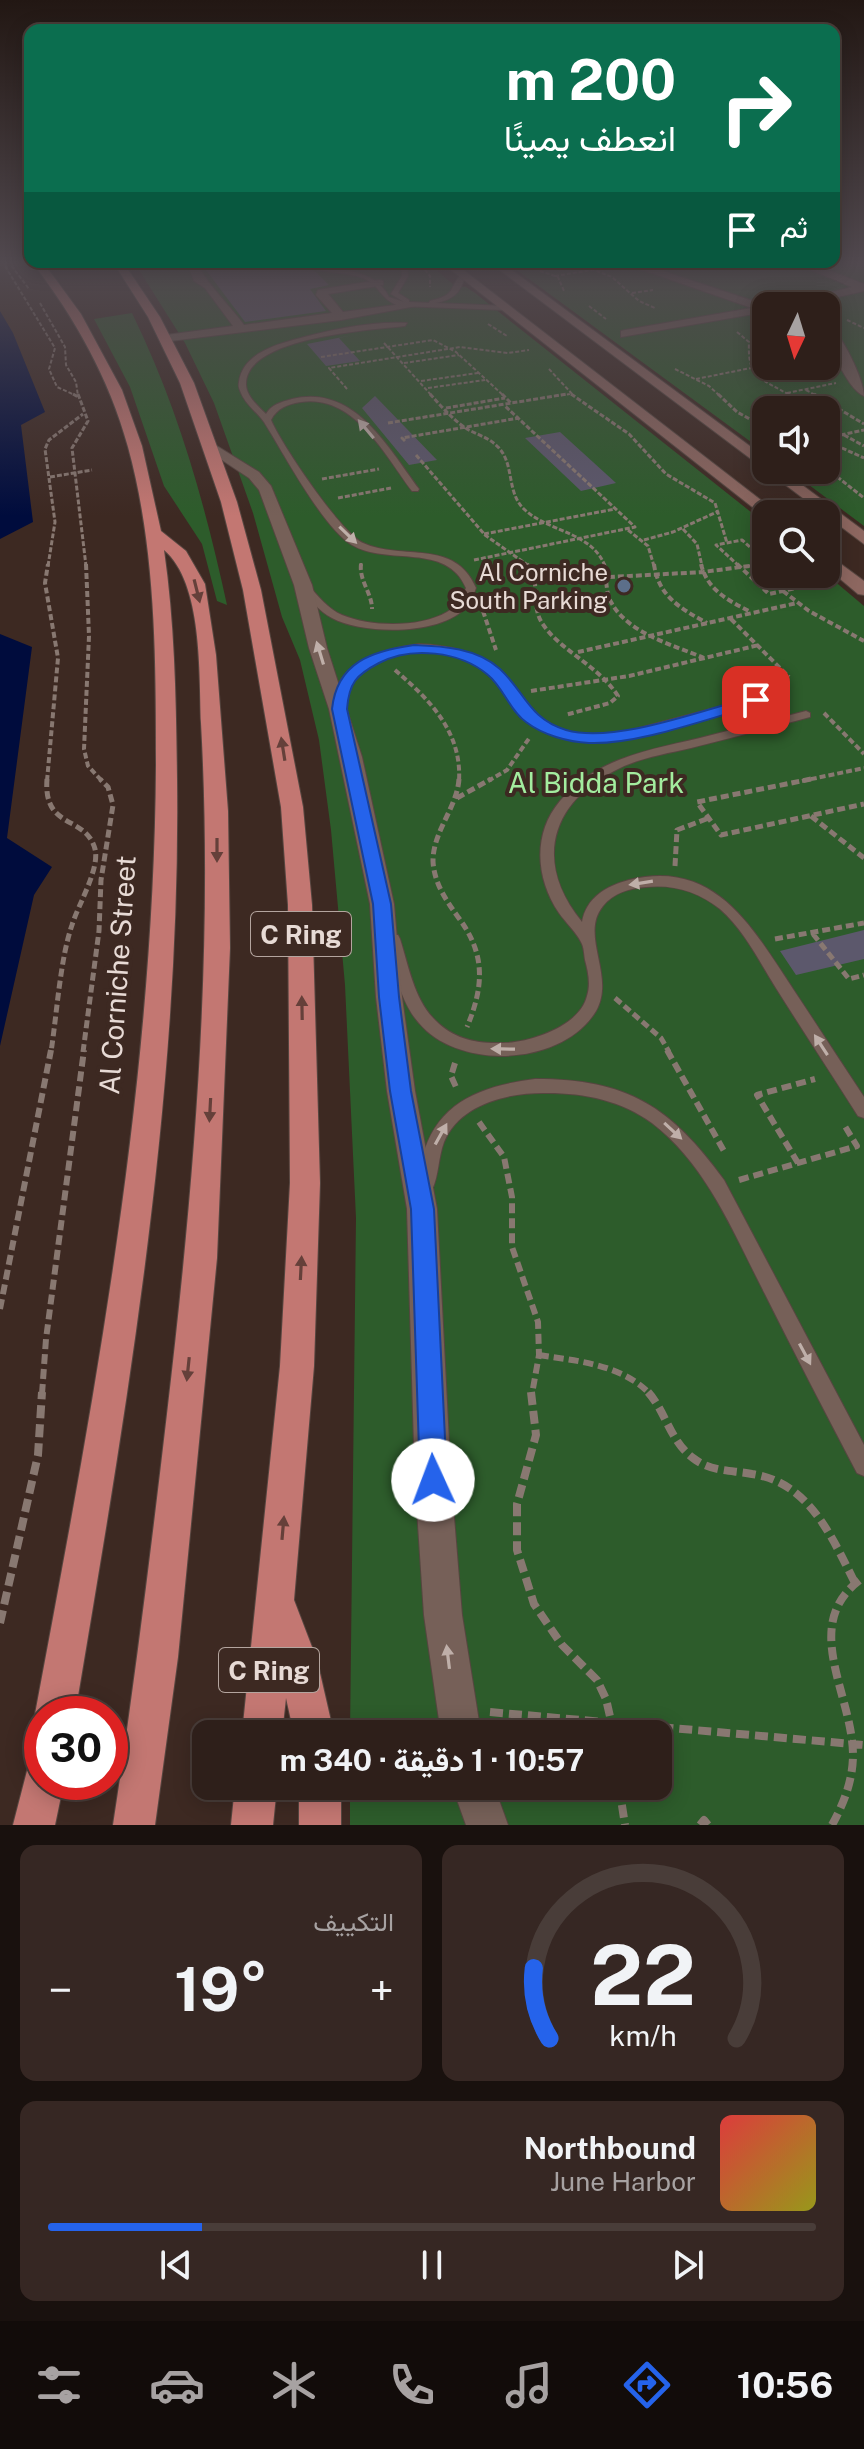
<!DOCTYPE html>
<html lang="ar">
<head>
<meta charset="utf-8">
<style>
	:root { --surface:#2e1f1a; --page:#362723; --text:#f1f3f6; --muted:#a7a2a2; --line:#493d39; --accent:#2563eb }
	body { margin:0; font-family:"Public Sans",Vazirmatn,sans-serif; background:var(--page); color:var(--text); direction:rtl; height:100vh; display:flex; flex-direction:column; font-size:30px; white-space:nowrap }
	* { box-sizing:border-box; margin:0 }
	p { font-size:26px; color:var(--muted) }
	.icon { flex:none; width:44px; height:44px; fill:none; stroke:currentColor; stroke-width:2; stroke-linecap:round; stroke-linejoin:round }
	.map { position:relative; height:1825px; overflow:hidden; direction:ltr }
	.drawer { display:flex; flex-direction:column; gap:20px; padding:20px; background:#19110e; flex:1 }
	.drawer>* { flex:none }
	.banner { position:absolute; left:24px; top:24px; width:816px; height:244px; border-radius:16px; box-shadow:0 4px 20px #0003,0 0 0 2px var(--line); direction:rtl; background:#0b6e4f; color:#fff; overflow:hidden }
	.needle { width:52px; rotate:184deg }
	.controls { position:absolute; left:752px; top:292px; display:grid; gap:16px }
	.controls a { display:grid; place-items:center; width:88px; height:88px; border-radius:16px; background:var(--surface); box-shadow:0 4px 20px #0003,0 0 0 2px var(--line); font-size:40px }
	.speed { position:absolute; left:24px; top:1696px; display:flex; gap:16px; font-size:40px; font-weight:700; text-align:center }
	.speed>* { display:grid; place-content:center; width:104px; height:104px; border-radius:50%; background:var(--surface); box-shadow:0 4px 20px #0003,0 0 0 2px var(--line); line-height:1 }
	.speed .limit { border:12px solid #d22; background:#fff; color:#111 }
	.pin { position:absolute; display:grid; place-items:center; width:68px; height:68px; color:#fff; margin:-34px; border-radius:16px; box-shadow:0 4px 12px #0006 }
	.me { position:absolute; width:88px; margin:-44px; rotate:358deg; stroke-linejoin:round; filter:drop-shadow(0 0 6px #0008) }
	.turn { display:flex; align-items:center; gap:28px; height:168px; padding:0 32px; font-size:36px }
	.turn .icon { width:104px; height:104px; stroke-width:2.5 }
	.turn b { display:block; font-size:56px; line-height:68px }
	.then { display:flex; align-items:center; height:76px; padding:0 32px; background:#0003; gap:16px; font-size:30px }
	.big { font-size:60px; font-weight:700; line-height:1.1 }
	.drawer .card { flex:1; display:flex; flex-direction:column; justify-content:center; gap:12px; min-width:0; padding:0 28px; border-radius:16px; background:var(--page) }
	.drawer .dial { align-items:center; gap:0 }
	.dial svg { height:208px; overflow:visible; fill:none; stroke:var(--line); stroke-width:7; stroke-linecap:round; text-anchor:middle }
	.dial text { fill:var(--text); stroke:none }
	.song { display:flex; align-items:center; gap:24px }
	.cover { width:96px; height:96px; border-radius:12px; background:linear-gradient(135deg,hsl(0 70% 55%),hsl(60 70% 35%)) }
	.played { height:8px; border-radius:4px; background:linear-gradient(90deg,var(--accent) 20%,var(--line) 20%) }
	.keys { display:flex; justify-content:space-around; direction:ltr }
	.heat { display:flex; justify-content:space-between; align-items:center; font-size:44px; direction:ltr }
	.drawer .tiles { flex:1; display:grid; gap:20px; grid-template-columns:1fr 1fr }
	.card:last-child { grid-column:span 2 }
	.trip { position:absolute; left:192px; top:1720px; width:480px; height:80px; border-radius:16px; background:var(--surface); box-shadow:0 4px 20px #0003,0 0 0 2px var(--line); font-weight:700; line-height:80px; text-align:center; direction:rtl }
	.tab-bar { display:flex; height:128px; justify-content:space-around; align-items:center; background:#120c0a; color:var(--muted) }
	.tab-bar .icon { width:56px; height:56px }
	.tab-bar .active { color:var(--accent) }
	.tab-bar b { font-size:36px; color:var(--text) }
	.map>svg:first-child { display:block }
</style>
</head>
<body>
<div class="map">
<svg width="864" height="1825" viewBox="0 0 864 1825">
	<rect width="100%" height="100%" fill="#3d2922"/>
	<!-- green -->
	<path fill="#2d5c2b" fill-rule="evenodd" d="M864,261v265l-75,-56h37v-60h-60v43l-260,-191zM766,306h60v60h-60z
		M134,262h293l28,24 11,1 9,6 291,231v50h60l38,32v1219h-514v-39h308v-52h-308l6,-516 -11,-233 -14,-155 -12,-90 -19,-80 -18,-43 -29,-104 -39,-110 -29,-60z
		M132,313c46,94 73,191 95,292l-10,-4 -15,-57 -38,-58 -34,-99 -36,-68z"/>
	<!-- water -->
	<path fill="#000c3d" d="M0,311l13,22 32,79 -24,13 12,97 -33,17z
		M0,634l32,13 -25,191 45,29 -18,28 -34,151z"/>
	<!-- building -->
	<path fill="#5c586c" d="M200,262h104l-2,4 14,6 13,13 -19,4 16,22 -81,11z
		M353,335l-14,3 21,23 -34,5 -19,-22z
		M375,396l62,64 -28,5 -47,-57z
		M560,432l56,51 -35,8 -56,-53z
		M864,930v29l-68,16 -16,-24z"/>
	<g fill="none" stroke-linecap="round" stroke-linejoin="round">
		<defs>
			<path id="lane" d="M401,262h6l1,14 -10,17 11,7v2l20,1 1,-2c27,-6 18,-12 32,-28l3,2c-4,18 -12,25 -30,28l70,3 3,2 -3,2 -106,-4c-21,-8 -18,-21 -36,-28 -19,-7 -40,-4 -58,-13l3,-2c29,9 65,3 81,34l15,5 -13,-8 11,-18z
				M407,323l-2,3c-34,4 -159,11 -159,58 0,12 12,22 20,30 5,-9 15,-12 26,-15 62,-15 95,47 127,90l-1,2h-6c-27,-36 -58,-97 -111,-89 -13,2 -24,6 -30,18 10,24 70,113 92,123 39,18 92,-5 113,45 -2,5 -4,13 -8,17 -24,31 -104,30 -136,13 -13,-7 -23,-19 -32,-30l9,-2c9,10 19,23 33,29 29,12 77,13 105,-3 10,-6 14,-14 19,-24 -19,-46 -79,-22 -114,-43 -29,-17 -69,-93 -88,-123 -7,-10 -18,-17 -23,-29 -2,-5 -3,-6 -2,-11 3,-26 32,-36 54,-42 36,-10 78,-19 114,-17z
				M419,644c27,1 54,6 75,23 14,10 20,26 30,38 23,29 63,32 96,28l162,-43 6,3 -2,2 -154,43c-33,6 -67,6 -97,-11 -23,-13 -28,-40 -48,-55 -35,-28 -100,-31 -131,5 -9,10 -9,23 -13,34h-8c-9,-45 50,-63 84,-67z
				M806,711l4,2v4c-40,11 -80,21 -119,31 -26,6 -53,10 -77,23 -66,34 -79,94 -32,151 4,-24 24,-36 47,-42 87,-22 124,49 164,109 24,36 47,72 71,108v21l-6,-2c-27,-43 -55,-85 -82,-128 -17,-27 -32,-58 -56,-79 -21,-17 -47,-25 -74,-22 -15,1 -33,6 -43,19 -24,29 13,70 -7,105 -33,55 -137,60 -177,12 -20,-22 -24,-56 -33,-84l2,-4h10l2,4c9,28 14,61 36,82 18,18 41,23 66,22 28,0 78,-17 85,-47 4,-12 1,-25 -2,-36 -1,-6 -1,-13 -4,-18 -5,-10 -15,-19 -22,-29 -23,-34 -27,-79 1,-112 36,-43 89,-51 140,-63 36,-9 71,-18 106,-27z
				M535,1079c93,0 136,28 189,101l140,265v31l-7,-3c-31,-59 -62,-119 -92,-179 -31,-60 -58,-129 -113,-171 -30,-22 -67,-30 -104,-30 -37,-1 -88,10 -104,49 -6,16 -5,33 -12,48l-6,2 -6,-2c-4,-10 0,-21 2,-31 14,-57 59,-73 113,-80z"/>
			<path id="street" d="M187,262h10c6,18 34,45 47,63l88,-12 -16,-18 2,-5 61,-10 4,1v4l-55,9 15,18 67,-9 6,3 -75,14 -179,22v-6l4,-1 67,-9 -28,-38 -11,-7z
				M620,262h16l132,44 -2,6 -145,25v-6l4,-1 127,-22z
				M792,262h15l57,22v7l-66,15h-21l75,-19z
				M826,323c15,8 38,57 38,73 -17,-7 -38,-55 -38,-73z
				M212,443l47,29 12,14 41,99 15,63 35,109 32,147 8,93 13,94 22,118 14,271 11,135 19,119h-40l-17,-119 -9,-135 -8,-271 -20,-118 -11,-94 -6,-93 -41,-195 -20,-61 -15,-63 -35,-95 -10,-12 -42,-28 -2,-3z
				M452,1786h42l14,39h-42z"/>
			<path id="secondary" d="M441,262h12l326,252h-13l-1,3z
				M489,262h12l265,196v12h16l82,61v13z
				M826,553l38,28v14l-6,-1 -32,-27z"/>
			<path id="highway" d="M32,262h11l38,52 41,76 20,56 19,85 25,20 19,33 11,71 12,156 2,137 -13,310 -39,399 -23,168h-42c21,-137 38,-274 54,-411 27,-229 47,-461 34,-691 -2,-49 2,-140 -37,-173 11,76 12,153 13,229 4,314 -50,626 -102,935h-33v15l-7,-15c59,-314 119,-629 121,-949 0,-107 0,-216 -28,-318 -19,-69 -53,-129 -96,-185z
				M113,262h10l37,55 34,66 43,119 24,88 42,217 9,98 8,278 -6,183 -20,234 23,60 17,74h-40l-8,-36 -4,36h-40l38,-368 10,-183 -2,-278 -7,-98 -38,-217 -22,-88 -41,-119 -32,-66z
				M42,1761v21h22l-9,43h-42l15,-58z
				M235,1786h42l-4,39h-42z
				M299,1786h42v39h-42z"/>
		</defs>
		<!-- lane casing -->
		<use href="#lane" stroke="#564640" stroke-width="2"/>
		<!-- street casing -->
		<use href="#street" stroke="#564640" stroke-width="2"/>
		<!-- secondary casing -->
		<use href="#secondary" stroke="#564640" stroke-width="2"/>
		<!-- highway casing -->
		<use href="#highway" stroke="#564640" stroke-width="2"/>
		<!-- path-far5 -->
		<path stroke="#887871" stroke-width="2" stroke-dasharray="4 2" stroke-linecap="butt" d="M2,261l53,87 -6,21 8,18 20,9
			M8,261l21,28
			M574,262l38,15 27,24 16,7
			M421,265l9,11v11
			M696,265l15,-3
			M540,271l18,6 6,14
			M555,276l37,-6
			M632,293l21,-3
			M40,303l25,44 1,18 10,17 2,14
			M589,306l17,13
			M847,320l17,8
			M488,324l19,12
			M737,332l12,10c-2,38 13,36 42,54
			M384,343l48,53
			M750,349l16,-3
			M321,357l112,-17 23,12 48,44
			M404,363l55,-8
			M549,369l25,27
			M675,369l34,17 11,10
			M696,379l70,-14
			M421,381l57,-8
			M428,388l57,-8
			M347,389l-18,-21 131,-21 48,6 21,-3
			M806,390l11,6
			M787,393l49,-10
			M555,396l15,-2"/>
		<!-- path-far4 -->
		<path stroke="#887871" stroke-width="3" stroke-dasharray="5 2" stroke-linecap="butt" d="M73,394l5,3
			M78,394l10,27 -16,27 14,118
			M430,394c11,12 23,26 37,35 11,6 23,9 32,19 16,18 7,45 26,62 24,22 67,22 80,56
			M502,394l10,10
			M571,394l58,40 37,40 49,29 12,40
			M718,394l19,18 29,16
			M788,394l25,16
			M814,394l50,30
			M446,408l59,-10
			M388,423l179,-29
			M826,434l16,14 22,10
			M844,435l20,11
			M827,438l37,-8
			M405,441l-3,-3 117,-20
			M416,455l69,80 44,31
			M826,468l38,30
			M50,477l42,-7
			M322,479l57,-10
			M338,498l53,-10
			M683,529l14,15 5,22
			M628,530l20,16 6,20
			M484,534l131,-25
			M644,540l29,-8 46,-21
			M474,560l161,-33 -130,-121
			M48,566l7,-44 -10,-73 4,-9 34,-26
			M361,566v-3
			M739,566l-23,-21 26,-5 24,21
			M749,566l17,-2"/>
		<!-- path-far3 -->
		<path stroke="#887871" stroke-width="4" stroke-dasharray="6 3" stroke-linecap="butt" d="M86,564l3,72 -5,113 4,17 14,15
			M361,564c-2,17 11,29 11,45
			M527,564c15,19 3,40 15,59 18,28 56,42 76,73l-8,7 -45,12
			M604,564c3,12 1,27 7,38 17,32 63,43 93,56
			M654,564c4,32 27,45 53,59
			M701,564c6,26 28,37 50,48
			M737,564l32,30 27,-6 -15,-14
			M537,581l166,-9 61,-8
			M783,591l26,20 55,30
			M483,611l13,39
			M731,619l58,58
			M578,652l219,-49
			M395,670c35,30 67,62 64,111
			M531,691l98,-15 130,-31
			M824,713l40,41
			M47,781l11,-123 -13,-75 3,-19
			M488,781l19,-11 23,-33
			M802,781l62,-13"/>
		<!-- path-far2 -->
		<path stroke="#887871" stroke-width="5" stroke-dasharray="8 4" stroke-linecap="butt" d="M47,779c-4,51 39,36 48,70 5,20 -17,56 -23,76 -12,35 -15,88 -21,127
			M459,779c-2,29 -26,52 -26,82 1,22 13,39 25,56 28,37 26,69 9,110
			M811,779l-114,23 24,33 143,-31
			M457,798l34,-19
			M811,816l53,42
			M675,866l2,-36 32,-12
			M813,934l36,45 15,-4
			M775,939l89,-16
			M615,998l46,40 8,14
			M83,1052l16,-121 2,-51 12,-75 -5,-18 -8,-8"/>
		<!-- path-far1 -->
		<path stroke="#887871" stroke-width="6" stroke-dasharray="10 5" stroke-linecap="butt" d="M667,1050l57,101
			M455,1063l-4,13 5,11
			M479,1122l25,35 8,40v50l26,75 1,33 -7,39
			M798,1163l-41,-68 58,-16
			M739,1180l118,-34 -14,-23
			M0,1309l51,-259
			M539,1355c38,6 82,9 111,39
			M42,1394l4,-55 38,-289"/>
		<!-- path -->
		<path stroke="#887871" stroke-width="8" stroke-dasharray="13 6" stroke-linecap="butt" d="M531,1392l5,43 -19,69v46l17,54 28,41 35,35 9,19 8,35
			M648,1392c18,20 22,49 45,66 18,14 38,12 59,16 56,8 79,61 102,107
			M0,1623l38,-168 4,-63
			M490,1712l374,33
			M619,1786l6,39
			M700,1825l4,-5 4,5
			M832,1825c12,-22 21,-45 21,-71 -1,-62 -55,-132 11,-177"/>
		<!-- lane -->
		<use href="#lane" fill="#766058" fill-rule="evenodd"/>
		<!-- street -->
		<use href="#street" fill="#766058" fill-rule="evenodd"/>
		<!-- secondary -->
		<use href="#secondary" fill="#8d6760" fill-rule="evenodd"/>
		<!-- highway -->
		<use href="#highway" fill="#c37772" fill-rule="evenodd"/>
	</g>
	<!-- one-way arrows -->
	<defs><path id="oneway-solid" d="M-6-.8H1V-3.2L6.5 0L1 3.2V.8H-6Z" transform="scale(2)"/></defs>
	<g fill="#bfafa9">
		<use href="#oneway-solid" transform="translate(366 429) rotate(-130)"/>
		<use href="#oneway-solid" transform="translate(348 535) rotate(44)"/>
		<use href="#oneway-solid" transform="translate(320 653) rotate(-107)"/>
		<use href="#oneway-solid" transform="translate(641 883) rotate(171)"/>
		<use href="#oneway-solid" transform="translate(821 1045) rotate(-123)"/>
		<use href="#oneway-solid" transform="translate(503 1049) rotate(-179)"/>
		<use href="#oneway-solid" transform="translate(673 1131) rotate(43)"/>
		<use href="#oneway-solid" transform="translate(441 1134) rotate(-61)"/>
		<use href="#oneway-solid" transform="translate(805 1354) rotate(62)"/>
		<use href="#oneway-solid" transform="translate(448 1657) rotate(-97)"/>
	</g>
	<g fill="#65403a">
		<use href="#oneway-solid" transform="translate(197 591) rotate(76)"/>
		<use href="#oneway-solid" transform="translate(283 749) rotate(-99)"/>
		<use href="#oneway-solid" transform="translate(217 850) rotate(90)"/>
		<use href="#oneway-solid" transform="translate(302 1008) rotate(-91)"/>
		<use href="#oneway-solid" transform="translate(210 1110) rotate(93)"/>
		<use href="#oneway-solid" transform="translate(301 1268) rotate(-87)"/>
		<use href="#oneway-solid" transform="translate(188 1369) rotate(96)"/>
		<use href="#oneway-solid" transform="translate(283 1528) rotate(-85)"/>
	</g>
	<!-- sky -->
	<linearGradient id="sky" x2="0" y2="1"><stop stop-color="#221713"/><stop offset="0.51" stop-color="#51494f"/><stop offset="1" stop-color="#51494f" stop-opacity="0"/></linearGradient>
	<rect width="864" height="516" fill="url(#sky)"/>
	<!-- route -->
	<path fill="#2563eb" stroke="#184099" stroke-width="2" d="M414,645c29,1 63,3 86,24 25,23 29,50 66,61 50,14 139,-21 190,-34l8,4 -3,4c-49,13 -122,41 -172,39 -21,-1 -46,-8 -63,-21 -16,-11 -23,-35 -38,-47 -28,-24 -77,-29 -109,-12 -23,12 -30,20 -32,46l44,195 8,93 12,94 23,118 13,271 -4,10 -10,4 -9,-4 -4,-10 -9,-271 -21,-118 -11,-94 -6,-93 -41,-195c5,-47 40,-58 82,-64z"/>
	<!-- markers -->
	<circle fill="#5c6f8a" stroke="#3d2922" stroke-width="3" cx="624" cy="586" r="8"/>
	<g text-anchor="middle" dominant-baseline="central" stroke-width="8" stroke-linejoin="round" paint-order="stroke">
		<!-- far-poi labels -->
		<g font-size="24" fill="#e7dad5" stroke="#3d2922" text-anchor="end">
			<text x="608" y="572">Al Corniche<tspan x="608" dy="28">South Parking</tspan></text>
		</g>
		<!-- shield labels -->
		<g fill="#3d2922" stroke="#b4a59f" stroke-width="2">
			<rect x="251" y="912" width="100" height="44" rx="6"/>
			<rect x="219" y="1648" width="100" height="44" rx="6"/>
		</g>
		<g font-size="26" font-weight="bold" fill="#e7dad5">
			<text x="301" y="934">C Ring</text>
			<text x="269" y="1670">C Ring</text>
		</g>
		<!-- park labels -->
		<g font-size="28" fill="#a3ed9f" stroke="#3d2922">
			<text x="596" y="782">Al Bidda Park</text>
		</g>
		<!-- street labels -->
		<g font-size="28" fill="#e7dad5" stroke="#3d2922">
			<text transform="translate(117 975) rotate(-86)">Al Corniche Street</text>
		</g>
	</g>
</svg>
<div class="controls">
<a><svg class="needle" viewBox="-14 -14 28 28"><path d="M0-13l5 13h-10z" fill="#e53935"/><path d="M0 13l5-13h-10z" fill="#a7a2a2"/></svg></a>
<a><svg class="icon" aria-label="sound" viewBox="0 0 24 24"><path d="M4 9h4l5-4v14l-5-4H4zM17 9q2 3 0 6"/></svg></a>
<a><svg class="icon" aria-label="search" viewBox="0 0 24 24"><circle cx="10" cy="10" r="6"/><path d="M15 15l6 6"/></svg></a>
</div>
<div class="speed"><div class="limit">30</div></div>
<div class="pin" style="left:756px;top:700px;background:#d93025"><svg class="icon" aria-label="arrive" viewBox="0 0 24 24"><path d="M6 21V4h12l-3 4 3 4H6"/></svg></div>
<svg class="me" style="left:433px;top:1480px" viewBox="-20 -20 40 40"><circle r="19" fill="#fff"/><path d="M0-13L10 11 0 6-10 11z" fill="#2563eb"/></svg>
<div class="trip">10:57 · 1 دقيقة · 340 m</div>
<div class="banner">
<div class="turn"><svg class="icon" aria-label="right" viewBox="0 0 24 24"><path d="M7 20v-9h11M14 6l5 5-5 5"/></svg><div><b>200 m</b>انعطف يمينًا</div></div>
<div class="then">ثم<svg class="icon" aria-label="arrive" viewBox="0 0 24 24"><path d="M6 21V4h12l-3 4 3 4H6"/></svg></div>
</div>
</div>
<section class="drawer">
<div class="tiles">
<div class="card dial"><svg viewBox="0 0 100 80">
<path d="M14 69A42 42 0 1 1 86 69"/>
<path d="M14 69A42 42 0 0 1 8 42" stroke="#2563eb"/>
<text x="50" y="56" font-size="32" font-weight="700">22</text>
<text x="50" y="72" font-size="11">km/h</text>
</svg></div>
<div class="card"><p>التكييف</p>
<div class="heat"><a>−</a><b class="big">19°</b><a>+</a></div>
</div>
<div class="card">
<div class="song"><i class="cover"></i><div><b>Northbound</b><p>June Harbor</p></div></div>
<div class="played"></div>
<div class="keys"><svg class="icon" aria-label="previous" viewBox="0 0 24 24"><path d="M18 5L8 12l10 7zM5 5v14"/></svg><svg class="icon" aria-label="pause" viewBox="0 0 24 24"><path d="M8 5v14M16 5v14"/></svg><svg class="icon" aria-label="next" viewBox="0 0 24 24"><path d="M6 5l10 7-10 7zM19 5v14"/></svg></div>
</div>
</div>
</section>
<nav class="tab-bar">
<b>10:56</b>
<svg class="icon active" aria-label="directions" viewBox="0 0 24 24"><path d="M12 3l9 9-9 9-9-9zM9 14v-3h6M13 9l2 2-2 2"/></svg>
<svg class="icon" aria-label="music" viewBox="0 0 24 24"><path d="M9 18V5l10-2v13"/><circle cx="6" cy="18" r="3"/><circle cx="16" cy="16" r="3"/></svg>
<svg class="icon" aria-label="phone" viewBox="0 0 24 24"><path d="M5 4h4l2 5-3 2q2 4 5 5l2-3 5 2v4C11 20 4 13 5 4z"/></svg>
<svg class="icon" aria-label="climate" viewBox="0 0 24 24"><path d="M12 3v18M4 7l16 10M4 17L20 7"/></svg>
<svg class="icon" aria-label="car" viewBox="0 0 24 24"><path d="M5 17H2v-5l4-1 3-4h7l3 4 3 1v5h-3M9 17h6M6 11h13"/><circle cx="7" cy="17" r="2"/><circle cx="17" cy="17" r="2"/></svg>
<svg class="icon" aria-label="filters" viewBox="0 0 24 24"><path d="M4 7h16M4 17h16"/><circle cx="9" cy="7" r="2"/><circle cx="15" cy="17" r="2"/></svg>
</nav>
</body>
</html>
